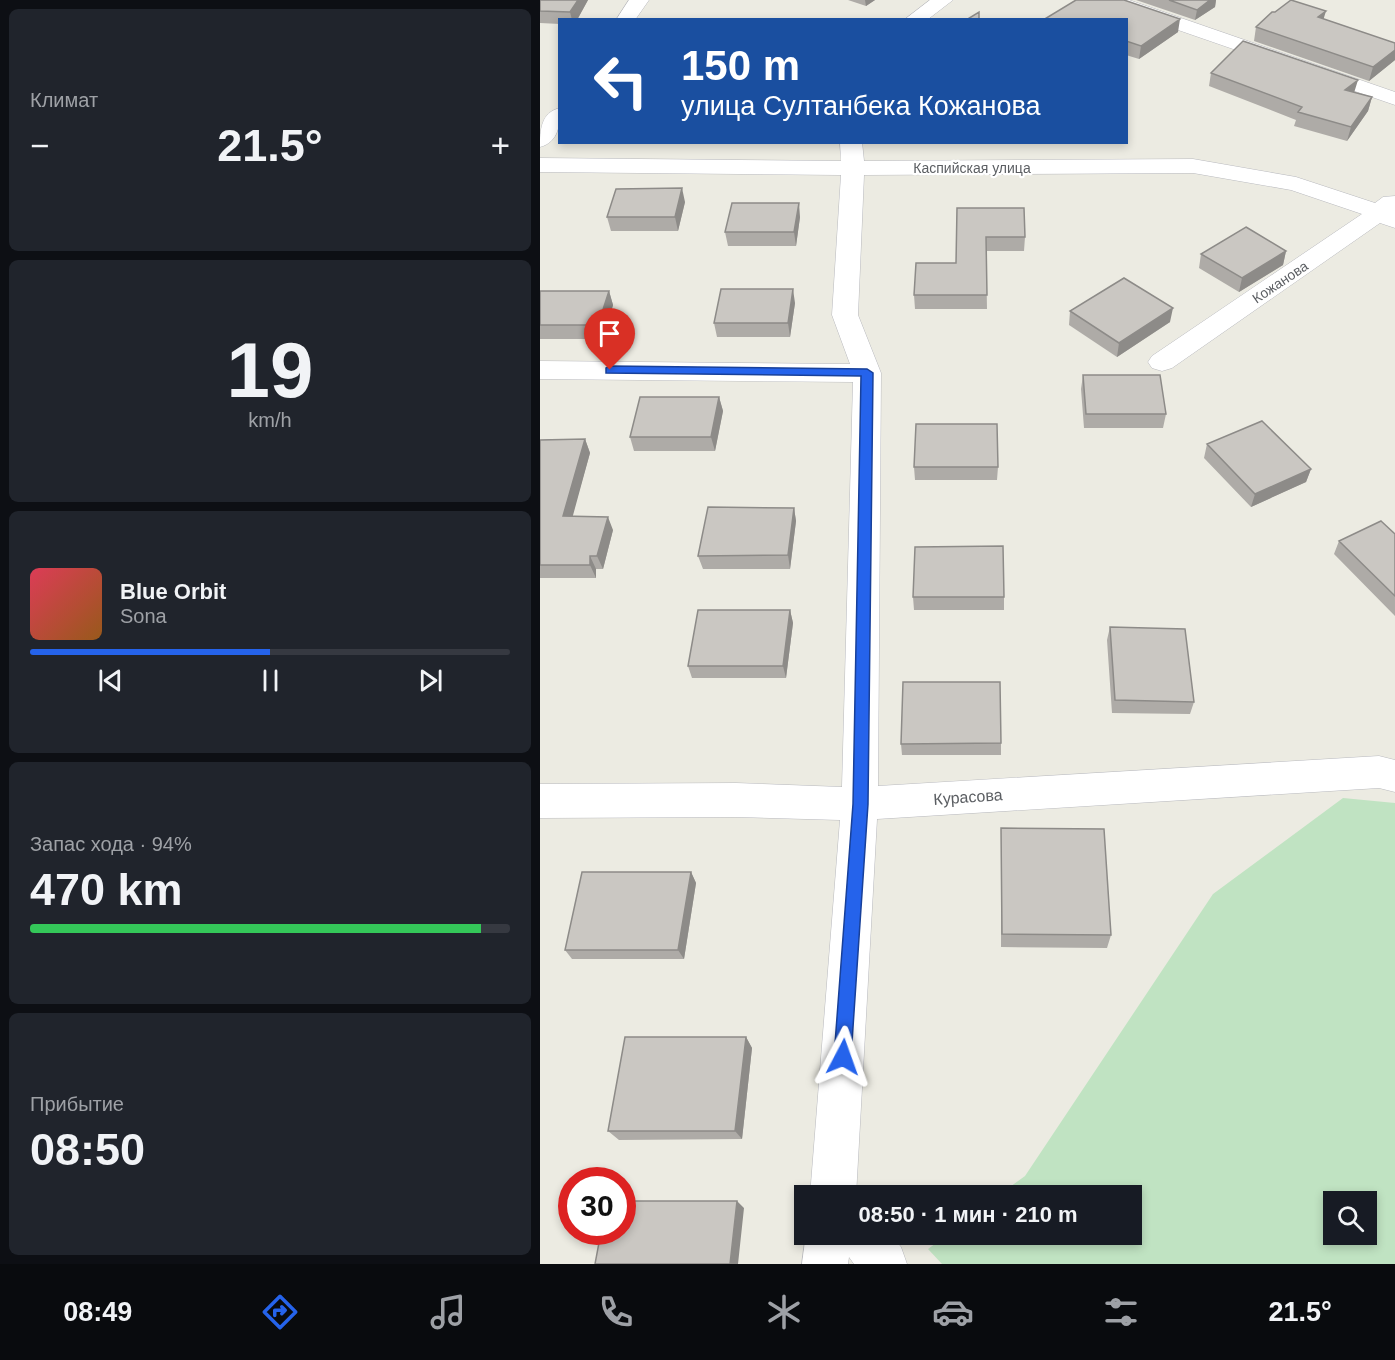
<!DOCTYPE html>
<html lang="ru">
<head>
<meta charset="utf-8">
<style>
	:root { --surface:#171b24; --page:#20242c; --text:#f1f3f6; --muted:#9ea1a6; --line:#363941; --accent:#2563eb }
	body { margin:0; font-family:Helvetica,sans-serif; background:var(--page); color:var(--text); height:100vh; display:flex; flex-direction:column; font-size:22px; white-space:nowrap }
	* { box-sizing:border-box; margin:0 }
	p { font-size:20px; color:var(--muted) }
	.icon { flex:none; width:33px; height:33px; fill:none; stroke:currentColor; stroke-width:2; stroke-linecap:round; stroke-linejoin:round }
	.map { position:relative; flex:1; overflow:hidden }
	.drawer { display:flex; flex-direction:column; gap:9px; padding:9px; background:#0d0f14; width:540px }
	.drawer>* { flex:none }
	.banner { position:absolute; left:18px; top:18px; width:570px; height:126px; border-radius:0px; box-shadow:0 3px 9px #0003; background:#1a4fa0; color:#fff; overflow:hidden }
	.controls { position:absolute; left:783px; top:1191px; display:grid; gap:12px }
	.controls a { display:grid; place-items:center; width:54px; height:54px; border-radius:0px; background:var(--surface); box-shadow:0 3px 9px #0003; font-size:30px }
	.speed { position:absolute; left:18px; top:1167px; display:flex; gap:12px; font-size:30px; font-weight:700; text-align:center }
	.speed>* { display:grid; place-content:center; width:78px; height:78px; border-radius:50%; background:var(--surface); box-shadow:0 3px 9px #0003; line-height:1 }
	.speed .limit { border:9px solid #d22; background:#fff; color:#111 }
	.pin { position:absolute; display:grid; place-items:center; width:51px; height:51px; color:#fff; margin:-62px -26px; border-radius:50% 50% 50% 0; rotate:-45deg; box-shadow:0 0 6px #0007 }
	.pin .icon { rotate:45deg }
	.me { position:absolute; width:66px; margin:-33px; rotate:4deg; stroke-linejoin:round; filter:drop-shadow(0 0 4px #0008) }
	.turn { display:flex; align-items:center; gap:21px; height:126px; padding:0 24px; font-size:27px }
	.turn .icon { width:78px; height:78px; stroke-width:2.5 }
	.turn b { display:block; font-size:42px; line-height:51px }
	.big { font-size:45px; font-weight:700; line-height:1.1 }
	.drawer .tile { flex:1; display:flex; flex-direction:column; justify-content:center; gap:9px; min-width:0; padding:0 21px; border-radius:9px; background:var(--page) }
	.drawer .dial { align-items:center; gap:0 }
	.dial b { font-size:78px; line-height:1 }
	.song { display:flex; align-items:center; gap:18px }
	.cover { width:72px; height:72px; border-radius:9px; background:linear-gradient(135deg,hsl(350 70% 55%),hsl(30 70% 35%)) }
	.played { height:6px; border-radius:3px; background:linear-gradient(90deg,var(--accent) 50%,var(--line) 50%) }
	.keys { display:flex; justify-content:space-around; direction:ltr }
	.heat { display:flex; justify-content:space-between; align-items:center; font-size:33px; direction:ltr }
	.charge { height:9px; border-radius:4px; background:linear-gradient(90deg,#34c759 94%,var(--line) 0) }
	.trip { position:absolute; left:254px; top:1185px; width:348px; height:60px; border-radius:0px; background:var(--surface); box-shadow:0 3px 9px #0003; font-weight:700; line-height:60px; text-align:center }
	.dock { display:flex; height:96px; justify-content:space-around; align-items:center; background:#090b0e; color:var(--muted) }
	.dock .icon { width:42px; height:42px }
	.dock .current { color:var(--accent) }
	.dock b { font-size:27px; color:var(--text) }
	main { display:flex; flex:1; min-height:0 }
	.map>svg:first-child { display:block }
</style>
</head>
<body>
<main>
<section class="drawer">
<div class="tile"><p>Климат</p>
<div class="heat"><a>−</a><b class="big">21.5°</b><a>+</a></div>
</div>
<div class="tile dial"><b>19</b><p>km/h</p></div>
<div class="tile">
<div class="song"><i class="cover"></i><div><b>Blue Orbit</b><p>Sona</p></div></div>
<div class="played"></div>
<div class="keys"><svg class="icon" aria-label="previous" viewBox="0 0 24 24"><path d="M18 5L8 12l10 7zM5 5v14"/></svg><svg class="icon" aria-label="pause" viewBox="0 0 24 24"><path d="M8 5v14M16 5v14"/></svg><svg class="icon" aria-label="next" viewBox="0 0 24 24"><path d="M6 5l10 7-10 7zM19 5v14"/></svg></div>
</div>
<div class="tile"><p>Запас хода · 94%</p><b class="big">470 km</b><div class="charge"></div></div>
<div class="tile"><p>Прибытие</p><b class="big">08:50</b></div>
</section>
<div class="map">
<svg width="855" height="1264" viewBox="0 0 855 1264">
	<rect width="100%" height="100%" fill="#ecebe2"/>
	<!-- green -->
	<path fill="#c0e3c2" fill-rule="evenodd" d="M803,798l52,5v461h-453l-14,-15 19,-14 184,-1v-38l-132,-1 26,-19 188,-282zM794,1202h32v32h-32z"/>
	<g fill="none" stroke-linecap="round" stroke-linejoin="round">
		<defs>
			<path id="minor" d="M89,0h20l-14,20h-19z
				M390,0h23l-26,20h-23z
				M560,0h29l266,92v13l-292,-101z
				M20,108c0,16 -1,34 -20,39 0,-17 1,-35 20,-39z
				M300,142h22l2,19 329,-2 103,18 79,26 8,-6 12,-1v32l-15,-5 -208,145 -10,3 -10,-3 -4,-6 4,-6 210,-142 -71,-24 -98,-17 -329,2 -6,140 23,58 -3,413 501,-30 16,4v32l-16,-4 -502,31 -21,377h-46l30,-376 -104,-3 -196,1v-34l196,-1 106,4 11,-405 -313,-3v-18l310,3 -18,-49 9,-140 -301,-3v-14l301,3z
				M266,1234h84l11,13 6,17h-53l-5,-7 -1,7h-46z"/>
		</defs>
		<!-- minor casing -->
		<use href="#minor" stroke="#b8b9be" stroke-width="1"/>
		<!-- minor -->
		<use href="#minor" fill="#fff" fill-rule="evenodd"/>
	</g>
	<!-- wall -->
	<path fill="#aeaba7" d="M0,0h48l-11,20h-17v4l-20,-1z
		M308,0h27l-9,6z
		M596,0h80l-1,7 -20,13z
		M784,19l71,24v17l-26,21 -115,-40 2,-14z
		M586,20l52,12 -39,27 -13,-4z
		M671,73l143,20 18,4 -4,14 -21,30 -53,-15 2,-6 -87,-34z
		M145,202l-7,29h-67l-4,-14z
		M417,208l68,29 -1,14h-38l1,58h-72l-1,-14 42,-32z
		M260,217l-4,29h-68l-3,-14z
		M746,251l-3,14 -44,27 -40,-24 2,-14z
		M0,291h69l4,14 -10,34h-63z
		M255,303l-5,34h-73l-3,-14z
		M530,311l100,11 -53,35 -48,-32z
		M543,375l83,39 -3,14h-79l-3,-39z
		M179,397l4,14 -8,40h-81l-4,-14z
		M45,439l5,14 -18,63 41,14 -10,39h-7v9h-56v-138z
		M667,444l104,25 -5,13 -55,25 -47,-49z
		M374,467h84l-1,13h-82z
		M254,508l2,13 -6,48h-87l-5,-13z
		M855,534v82l-61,-62 5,-13z
		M373,597h91v13h-90z
		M250,610l3,13 -7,55h-94l-4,-12z
		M570,627l84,75 -4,12 -78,-1 -5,-73z
		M461,743v12h-99l-1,-11z
		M461,828l110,107 -4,13 -106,-1z
		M151,872l5,11 -12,76h-112l-7,-9z
		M206,1037l6,11 -10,91 -123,1 -11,-9z"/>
	<!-- shaded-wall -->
	<path fill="#8d8b88" d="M38,0h10l-11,20h-5l-2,-8z
		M325,0h10l-9,6z
		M670,0h6l-1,7 -20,13 2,-10z
		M786,11l-4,13 -4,-7z
		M640,19l-2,13 -39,27 2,-13z
		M855,50v10l-26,21 4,-14z
		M818,80l-4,13 -9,-3z
		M832,97l-4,14 -21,30 4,-14z
		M142,188l3,14 -7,29 -3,-14z
		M259,203l1,14 -4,29 -2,-14z
		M746,251l-3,14 -44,27 3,-14z
		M253,289l2,14 -5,34 -2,-14z
		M69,291l4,14 -10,34 -5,-14z
		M633,308l-3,14 -53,35 2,-14z
		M179,397l4,14 -8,40 -4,-14z
		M45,439l5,14 -21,77 -6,-14z
		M771,469l-5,13 -55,25 4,-13z
		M254,508l2,13 -6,48 -2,-14z
		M68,517l5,13 -10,39 -6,-13z
		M50,556l6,13v9l-6,-13z
		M250,610l3,13 -7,55 -3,-12z
		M151,872l5,11 -12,76 -6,-9z
		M206,1037l6,11 -10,91 -7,-8z
		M197,1201l7,7 -6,56h-8z"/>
	<!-- building -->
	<path fill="#cac7c2" stroke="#8d8b88" stroke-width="1.5" d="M0,0h38l-8,12 -30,-1z
		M536,0h48l56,19 -39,27 -15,-5v-21h-83z
		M629,0h41l-13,10z
		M751,0l35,11 -8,6 77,26v7l-22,17 -117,-40 16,-15h3z
		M439,12v8h-13z
		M703,41l115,39 -13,10 27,7 -21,30 -53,-15 4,-5 -91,-34z
		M142,188l-7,29h-68l9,-28z
		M192,203h67l-5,29h-69z
		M417,208h67l1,29h-39l1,58h-73l2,-32h40z
		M706,227l40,24 -44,27 -41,-24z
		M584,278l49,30 -54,35 -49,-32z
		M181,289h72l-5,34h-74z
		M0,291h69l-11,34h-58z
		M543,375h77l6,39h-80z
		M100,397h79l-8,40h-81z
		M722,421l49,48 -56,25 -48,-50z
		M376,424h81l1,43h-84z
		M45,439l-22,77 45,1 -11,39h-7v9h-50v-125z
		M168,507l86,1 -6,47 -90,1z
		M841,521l14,13v62l-56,-55z
		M463,546l1,51h-91l2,-50z
		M158,610h92l-7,56h-95z
		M570,627l75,2 9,73 -79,-2z
		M363,682h97l1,61 -100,1z
		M461,828l103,1 7,106 -109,-1z
		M42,872h109l-13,78h-113z
		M85,1037h121l-11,94h-127z
		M82,1201h115l-7,63h-135l6,-32h21z"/>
	<!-- route -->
	<path fill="#2563eb" stroke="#184099" stroke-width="1.5" d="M70,366l257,3 6,4 -5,431 -17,253 -2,7 -6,2 -6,-2 -3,-7 19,-253 8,-428 -255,-3v-5z"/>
	<g text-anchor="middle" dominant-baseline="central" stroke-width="4.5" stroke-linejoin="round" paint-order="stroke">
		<!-- far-street labels -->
		<g font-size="14" fill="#5b5e62" stroke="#fff">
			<text x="432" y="168">Каспийская улица</text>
			<text transform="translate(740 282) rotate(-34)">Кожанова</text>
		</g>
		<!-- street labels -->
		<g font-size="16" fill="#5b5e62" stroke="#fff">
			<text transform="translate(428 797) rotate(-4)">Курасова</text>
		</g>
	</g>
</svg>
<div class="controls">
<a><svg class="icon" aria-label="search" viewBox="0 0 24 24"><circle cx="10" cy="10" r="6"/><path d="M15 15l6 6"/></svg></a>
</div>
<div class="speed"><div class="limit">30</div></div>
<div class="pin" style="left:70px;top:370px;background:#d93025"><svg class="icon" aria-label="arrive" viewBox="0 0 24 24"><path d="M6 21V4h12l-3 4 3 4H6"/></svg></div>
<svg class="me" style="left:303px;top:1057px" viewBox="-20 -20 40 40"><path d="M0-17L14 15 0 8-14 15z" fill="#2563eb" stroke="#fff" stroke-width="4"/></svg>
<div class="trip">08:50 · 1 мин · 210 m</div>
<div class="banner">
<div class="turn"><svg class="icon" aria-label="left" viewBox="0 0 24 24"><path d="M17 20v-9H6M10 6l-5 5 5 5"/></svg><div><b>150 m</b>улица Султанбека Кожанова</div></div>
</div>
</div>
</main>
<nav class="dock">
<b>08:49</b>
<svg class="icon current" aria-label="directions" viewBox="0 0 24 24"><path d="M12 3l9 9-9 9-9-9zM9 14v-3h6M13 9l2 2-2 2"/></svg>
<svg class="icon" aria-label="music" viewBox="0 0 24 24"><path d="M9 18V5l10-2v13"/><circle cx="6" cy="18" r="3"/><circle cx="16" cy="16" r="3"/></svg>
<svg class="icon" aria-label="phone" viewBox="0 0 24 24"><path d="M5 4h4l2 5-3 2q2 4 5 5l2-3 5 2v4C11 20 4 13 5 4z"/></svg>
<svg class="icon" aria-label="climate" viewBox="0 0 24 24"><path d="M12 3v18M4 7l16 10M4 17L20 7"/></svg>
<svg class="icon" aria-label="car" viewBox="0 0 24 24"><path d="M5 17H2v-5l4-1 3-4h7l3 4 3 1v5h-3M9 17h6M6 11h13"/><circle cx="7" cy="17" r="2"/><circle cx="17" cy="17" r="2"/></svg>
<svg class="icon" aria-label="filters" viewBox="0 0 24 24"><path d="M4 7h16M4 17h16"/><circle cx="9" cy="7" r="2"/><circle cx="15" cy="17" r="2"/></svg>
<b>21.5°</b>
</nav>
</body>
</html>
